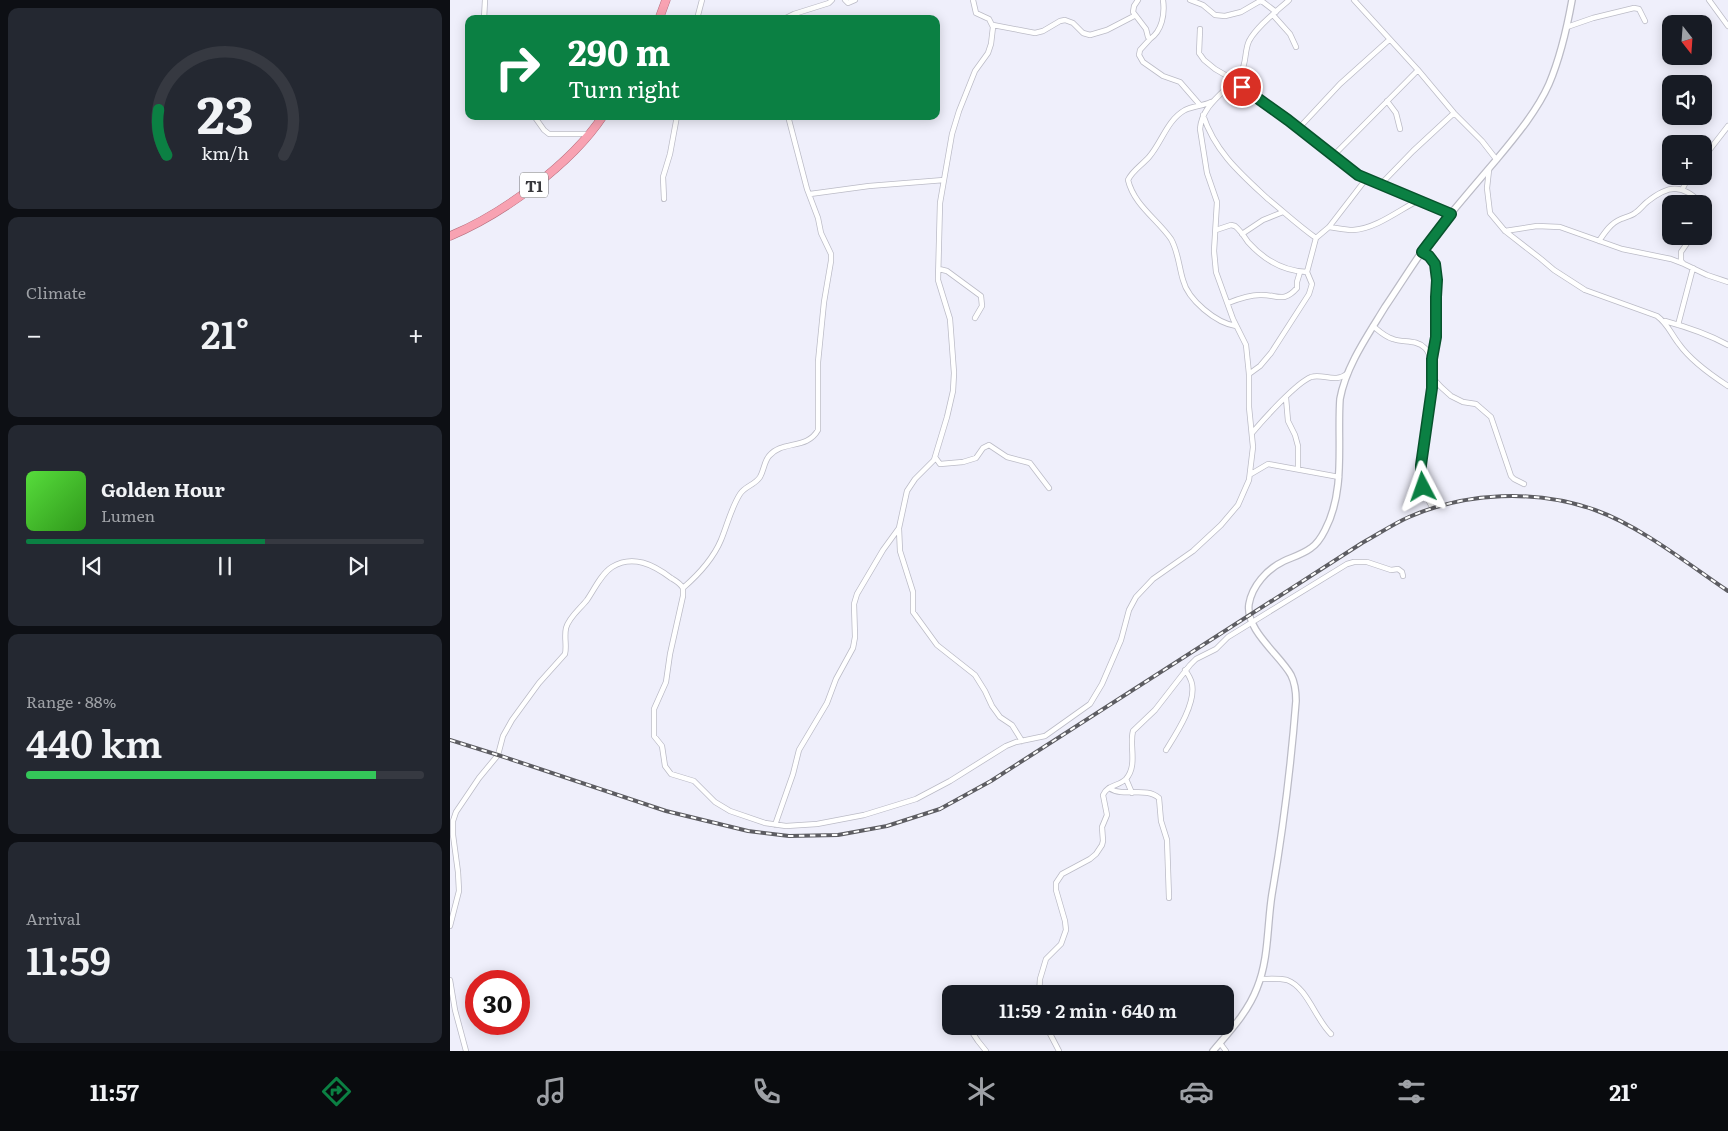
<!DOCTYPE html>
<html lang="en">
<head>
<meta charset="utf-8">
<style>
	:root { --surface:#171b24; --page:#242831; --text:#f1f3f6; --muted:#9ea1a6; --line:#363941; --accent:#0b8043 }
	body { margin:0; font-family:Literata,serif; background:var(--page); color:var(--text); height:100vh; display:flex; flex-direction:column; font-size:19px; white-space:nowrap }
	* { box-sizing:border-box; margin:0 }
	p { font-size:16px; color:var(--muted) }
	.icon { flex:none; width:28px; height:28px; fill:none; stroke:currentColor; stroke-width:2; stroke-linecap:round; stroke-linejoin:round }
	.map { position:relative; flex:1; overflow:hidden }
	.panel { display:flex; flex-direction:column; gap:8px; padding:8px; background:#0d0f14; width:450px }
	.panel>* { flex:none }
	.guide { position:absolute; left:15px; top:15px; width:475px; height:105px; border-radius:10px; box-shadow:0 2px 12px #0003; background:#0b8043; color:#fff; overflow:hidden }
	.needle { width:32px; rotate:163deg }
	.tools { position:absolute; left:1212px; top:15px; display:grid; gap:10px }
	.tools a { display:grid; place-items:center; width:50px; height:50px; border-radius:10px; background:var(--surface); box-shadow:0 2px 12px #0003; font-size:25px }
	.speed { position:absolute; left:15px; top:970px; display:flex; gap:10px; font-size:25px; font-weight:700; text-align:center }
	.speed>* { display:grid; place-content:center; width:65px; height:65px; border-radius:50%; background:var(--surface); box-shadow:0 2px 12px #0003; line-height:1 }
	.speed .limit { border:8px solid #d22; background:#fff; color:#111 }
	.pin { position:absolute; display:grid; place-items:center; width:42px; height:42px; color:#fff; margin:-21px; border:2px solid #fff; border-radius:50%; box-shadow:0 1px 5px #0007 }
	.me { position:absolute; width:55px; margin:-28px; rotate:356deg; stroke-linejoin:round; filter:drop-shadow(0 0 4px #0008) }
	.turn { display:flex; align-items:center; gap:18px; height:105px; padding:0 20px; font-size:22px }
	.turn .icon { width:65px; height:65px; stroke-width:2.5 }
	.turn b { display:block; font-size:35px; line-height:42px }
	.big { font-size:38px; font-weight:600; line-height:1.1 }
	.panel .card { flex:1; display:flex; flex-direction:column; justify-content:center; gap:8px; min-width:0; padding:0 18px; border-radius:10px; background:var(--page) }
	.panel .dial { align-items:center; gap:0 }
	.dial svg { height:130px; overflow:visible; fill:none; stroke:var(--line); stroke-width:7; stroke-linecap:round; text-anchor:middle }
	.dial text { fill:var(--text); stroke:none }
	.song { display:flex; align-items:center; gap:15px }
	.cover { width:60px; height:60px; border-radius:8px; background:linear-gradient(135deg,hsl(110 70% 55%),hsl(110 70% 35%)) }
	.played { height:5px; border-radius:2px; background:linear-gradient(90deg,var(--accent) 60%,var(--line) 60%) }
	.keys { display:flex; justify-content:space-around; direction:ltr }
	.heat { display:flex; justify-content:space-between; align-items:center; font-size:28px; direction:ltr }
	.charge { height:8px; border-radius:4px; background:linear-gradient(90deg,#34c759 88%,var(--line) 0) }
	.trip { position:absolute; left:492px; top:985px; width:292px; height:50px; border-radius:10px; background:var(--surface); box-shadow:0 2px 12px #0003; font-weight:600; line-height:50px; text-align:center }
	.dock { display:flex; height:80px; justify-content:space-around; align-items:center; background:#090b0e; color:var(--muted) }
	.dock .icon { width:35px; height:35px }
	.dock .on { color:var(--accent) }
	.dock b { font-size:22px; color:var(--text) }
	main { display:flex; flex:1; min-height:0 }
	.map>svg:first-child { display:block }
</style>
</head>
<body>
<main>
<section class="panel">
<div class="card dial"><svg viewBox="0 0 100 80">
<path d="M14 69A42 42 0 1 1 86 69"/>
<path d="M14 69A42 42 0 0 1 9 41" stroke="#0b8043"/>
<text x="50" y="56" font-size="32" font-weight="700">23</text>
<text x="50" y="72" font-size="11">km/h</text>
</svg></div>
<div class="card"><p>Climate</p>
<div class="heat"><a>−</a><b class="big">21°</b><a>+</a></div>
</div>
<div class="card">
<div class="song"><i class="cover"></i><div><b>Golden Hour</b><p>Lumen</p></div></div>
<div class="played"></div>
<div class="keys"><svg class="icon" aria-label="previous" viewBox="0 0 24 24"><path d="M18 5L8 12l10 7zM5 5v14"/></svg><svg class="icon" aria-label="pause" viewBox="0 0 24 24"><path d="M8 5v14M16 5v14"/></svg><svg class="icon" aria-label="next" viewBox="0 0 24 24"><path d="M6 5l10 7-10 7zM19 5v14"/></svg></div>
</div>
<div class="card"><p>Range · 88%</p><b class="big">440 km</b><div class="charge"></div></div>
<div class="card"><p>Arrival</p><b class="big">11:59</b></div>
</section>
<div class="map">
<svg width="1278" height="1051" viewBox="0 0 1278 1051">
	<rect width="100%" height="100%" fill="#efeffb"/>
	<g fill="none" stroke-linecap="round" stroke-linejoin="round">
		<defs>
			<path id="minor" d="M395,0l3,3 7,-3
				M688,0l-4,6 -1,6 13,17 2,8 2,2 -10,11 -1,5 4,7 20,14 17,6 20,23
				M740,0l13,5 12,10 10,1 16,-4 19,-11 3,1 13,10
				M904,0l64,70 36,43 28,28 14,18
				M1259,0l19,26
				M823,15l17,19 6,13
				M34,19l1,-19
				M247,19l5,-19
				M334,19l10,-5 35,-11 3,-3
				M543,25l42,8 8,-2 17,-10 5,-1 8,3 10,10 7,2 17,-5 27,-14
				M1117,27l26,-9 41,-10 5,1 6,12
				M750,29l-1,24 5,7 11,9 19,11 17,14 37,26 70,55 93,39
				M700,39c12,-8 15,-25 13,-39
				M937,101l9,12 4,16
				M761,102c-8,4 -18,4 -26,8 -18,10 -23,32 -36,47 -7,8 -17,14 -21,23 6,25 29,39 43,59 7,12 8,28 12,41 5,20 33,43 53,46
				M753,115c12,37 38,59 65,84 16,13 31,27 48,39
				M84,116l10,14 5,4h39
				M849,128l41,-44 49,-44
				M883,156l85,-86
				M1254,157l24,-31
				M1039,170l-2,18 3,25 15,18 36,28 13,11 31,20 72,26c11,8 14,18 22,28 12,17 32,31 49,42
				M930,185l33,-34 41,-38
				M1232,190l7,-14
				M360,194l59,-8 75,-6
				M214,199l-1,-22 7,-23 7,-38
				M1254,207v4
				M879,227c8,1 16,3 24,3 22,-1 45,-19 64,-29
				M766,230l15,-5 4,1c5,4 9,10 13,16 16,18 35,29 59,30
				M1055,231l32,-5 23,1 62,22 49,10 13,5 23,11 21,7
				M792,234l21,-14 20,-8
				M1149,241c6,-9 12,-18 22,-22 5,-2 10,-3 14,-6 5,-3 8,-8 12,-11 21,-17 35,-19 55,2
				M972,252l10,7 5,14 -1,24v40l-4,22
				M1233,263l-2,-2v-9l11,-16
				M489,269l8,2 34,25 1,10 -7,12
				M778,303c10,-4 21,-8 32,-8 17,-1 23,9 37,-7v-6l3,-10
				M1215,321c22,6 43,13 63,24
				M1228,325l15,-57
				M923,326c6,5 12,11 20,13 11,4 23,0 32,9 18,18 -5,99 -4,126 0,11 5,23 11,33
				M799,374l11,-8 11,-13 38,-59 3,-10 -5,-12 9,-34 13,-11 37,-48
				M982,377l9,10 10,9 12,6 13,2 15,13 20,59 3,3 10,5
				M836,398l2,23 7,14 3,11v23
				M802,433c11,-13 44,-50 59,-56 12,-4 24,7 37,-4
				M485,457l5,7 23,-2 13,-4 7,-10 6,-3 18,12 23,6 19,25
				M801,474l17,-10 71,13
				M449,529l1,22 13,41v20l24,33 38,30 10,16 7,15 8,11 12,8 10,16
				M233,588v8l-13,58 -4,28 -12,27v27l8,10 3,20 6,8 23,7 21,21 15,9 35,12 21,3 31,-2 47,-9 52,-16 34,-18 56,-35 10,-4 29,-6 45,-32 12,-20 19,-44 8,-30 7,-13 17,-18 40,-28 28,-26 17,-20 11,-25 4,-33 -4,-40v-33l-3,-29 -13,-26 -17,-47 -2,-21 3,-49 -10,-29 -7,-44c2,-25 26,-37 40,-55 7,-10 4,-22 9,-33 8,-15 28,-30 40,-41
				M716,750c10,-16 30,-46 26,-66 -1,-5 -4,-10 -7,-14
				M676,779l6,14
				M659,788c15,10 37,-2 50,10l2,23 6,19 2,58
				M325,825l18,-51 6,-24 28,-47 9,-24 17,-31 2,-11 -1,-33 3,-10 26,-44 16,-22 8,-37 8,-12 19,-19 13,-43 6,-26 1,-18 -4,-54 -12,-39 2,-77 12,-69 7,-23 16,-40 13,-18 3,-9 2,-17 -4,-8 -13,-6 -3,-13
				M0,926l9,-35 -1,-19 -5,-37v-14l3,-9 23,-34 19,-23 5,-19 9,-16 27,-37 26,-29c2,-8 -1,-17 1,-26 3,-11 14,-19 21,-28 7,-10 14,-26 25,-33 21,-13 42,-2 59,11 5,3 9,5 12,10 15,-13 30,-29 38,-48 6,-14 10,-32 19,-46 5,-8 15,-9 20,-17 4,-7 4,-15 9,-21 13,-16 38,-6 49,-26v-68l6,-60 7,-41v-7l-10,-21 -3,-15 -11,-29 -19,-73
				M810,979c9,0 18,-1 27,1 20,7 29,40 44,54
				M0,980l5,30 11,41
				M589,994l1,-15 6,-20 15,-15 5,-14 -1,-9 -9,-31v-7l6,-9 28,-15 6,-5 6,-9 1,-4 -1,-14 5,-12 -4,-20c4,-10 16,-9 23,-16 12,-14 3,-33 7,-48l22,-21 35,-45 6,-6 20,-10 12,-12 119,-73 7,-2h13l24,8 7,-1 4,3 1,4
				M518,1026l10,15 8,10
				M596,1026l13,25
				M770,1043l6,8"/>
			<path id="tertiary" d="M763,1051c16,-19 35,-39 44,-63 12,-29 10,-63 15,-94 11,-64 19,-129 24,-193 0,-9 -1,-18 -5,-26 -11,-20 -46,-45 -42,-71 3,-18 18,-35 35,-43 9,-4 19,-7 27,-13 6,-4 11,-12 14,-18 21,-40 12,-88 15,-131 6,-33 28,-64 45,-92 19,-28 37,-58 58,-84 18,-22 36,-43 54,-64 19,-23 40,-48 52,-75 11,-26 18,-56 23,-84"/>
			<path id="trunk" d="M209,19l7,-19
				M0,236c53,-22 121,-72 153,-120"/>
		</defs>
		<!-- minor casing -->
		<use href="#minor" stroke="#bbbbc6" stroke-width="6"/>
		<!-- tertiary casing -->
		<use href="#tertiary" stroke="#bbbbc6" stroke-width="8"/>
		<!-- trunk casing -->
		<use href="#trunk" stroke="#b46d7c" stroke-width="9"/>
		<!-- minor -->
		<use href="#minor" stroke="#fff" stroke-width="4.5"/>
		<!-- tertiary -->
		<use href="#tertiary" stroke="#fff" stroke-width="5.5"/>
		<!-- trunk -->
		<use href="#trunk" stroke="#f8a2b2" stroke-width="8"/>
		<defs>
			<path id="rail" d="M0,740l48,15 168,56 82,20 41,5 49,-1 49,-9 53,-17 51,-28 371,-238c15,-8 31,-19 47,-26 57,-25 127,-28 186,-7 45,16 93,54 133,81"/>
		</defs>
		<!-- rail casing -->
		<use href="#rail" stroke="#5d5d62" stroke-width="4"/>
		<!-- rail -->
		<use href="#rail" stroke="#fff" stroke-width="2" stroke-dasharray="5.5" stroke-linecap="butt"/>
	</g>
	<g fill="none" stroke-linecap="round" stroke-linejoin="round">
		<defs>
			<path id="route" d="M792,87l46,33 70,55 93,39 -29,38 7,4 6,8 2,16 -1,17v40l-4,22v29l-11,77v10l2,12"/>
		</defs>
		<!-- route casing -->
		<use href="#route" stroke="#07532c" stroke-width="12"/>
		<!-- route -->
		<use href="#route" stroke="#0b8043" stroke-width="9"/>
	</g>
	<g text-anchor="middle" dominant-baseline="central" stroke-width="4" stroke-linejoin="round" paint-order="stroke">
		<!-- shield labels -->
		<rect fill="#fff" stroke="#737376" stroke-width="1" x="70" y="172.5" width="28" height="25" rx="4"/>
		<g font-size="15" font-weight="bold" fill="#37373b">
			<text x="84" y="185">T1</text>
		</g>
	</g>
</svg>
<div class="tools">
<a><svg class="needle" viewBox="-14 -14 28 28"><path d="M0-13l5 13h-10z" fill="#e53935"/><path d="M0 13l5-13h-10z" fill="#9ea1a6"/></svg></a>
<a><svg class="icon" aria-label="sound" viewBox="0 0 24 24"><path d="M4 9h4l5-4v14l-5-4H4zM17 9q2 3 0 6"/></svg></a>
<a>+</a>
<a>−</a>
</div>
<div class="speed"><div class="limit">30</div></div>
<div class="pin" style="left:792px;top:87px;background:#d93025"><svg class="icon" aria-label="arrive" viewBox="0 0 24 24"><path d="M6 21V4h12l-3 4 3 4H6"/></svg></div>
<svg class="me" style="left:973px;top:487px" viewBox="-20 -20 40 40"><path d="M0-17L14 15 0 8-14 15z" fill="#0b8043" stroke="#fff" stroke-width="4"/></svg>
<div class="trip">11:59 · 2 min · 640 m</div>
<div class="guide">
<div class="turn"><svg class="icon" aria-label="right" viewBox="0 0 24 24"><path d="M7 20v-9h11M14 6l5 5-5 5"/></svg><div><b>290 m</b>Turn right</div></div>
</div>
</div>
</main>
<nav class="dock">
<b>11:57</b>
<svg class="icon on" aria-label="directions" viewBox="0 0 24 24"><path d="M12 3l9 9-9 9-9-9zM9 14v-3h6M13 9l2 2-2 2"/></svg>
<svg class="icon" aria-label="music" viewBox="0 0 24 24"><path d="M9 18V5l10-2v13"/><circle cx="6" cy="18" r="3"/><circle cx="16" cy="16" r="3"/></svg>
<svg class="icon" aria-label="phone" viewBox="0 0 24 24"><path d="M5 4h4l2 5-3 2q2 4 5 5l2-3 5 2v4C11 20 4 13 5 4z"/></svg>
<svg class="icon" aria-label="climate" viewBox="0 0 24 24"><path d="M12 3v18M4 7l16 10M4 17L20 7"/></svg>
<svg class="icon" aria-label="car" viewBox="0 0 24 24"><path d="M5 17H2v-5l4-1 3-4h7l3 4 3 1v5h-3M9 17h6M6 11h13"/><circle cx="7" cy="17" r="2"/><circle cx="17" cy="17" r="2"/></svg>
<svg class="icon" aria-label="filters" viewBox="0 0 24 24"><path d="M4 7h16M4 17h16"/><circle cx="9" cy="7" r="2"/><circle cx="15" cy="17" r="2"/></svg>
<b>21°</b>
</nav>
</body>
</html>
